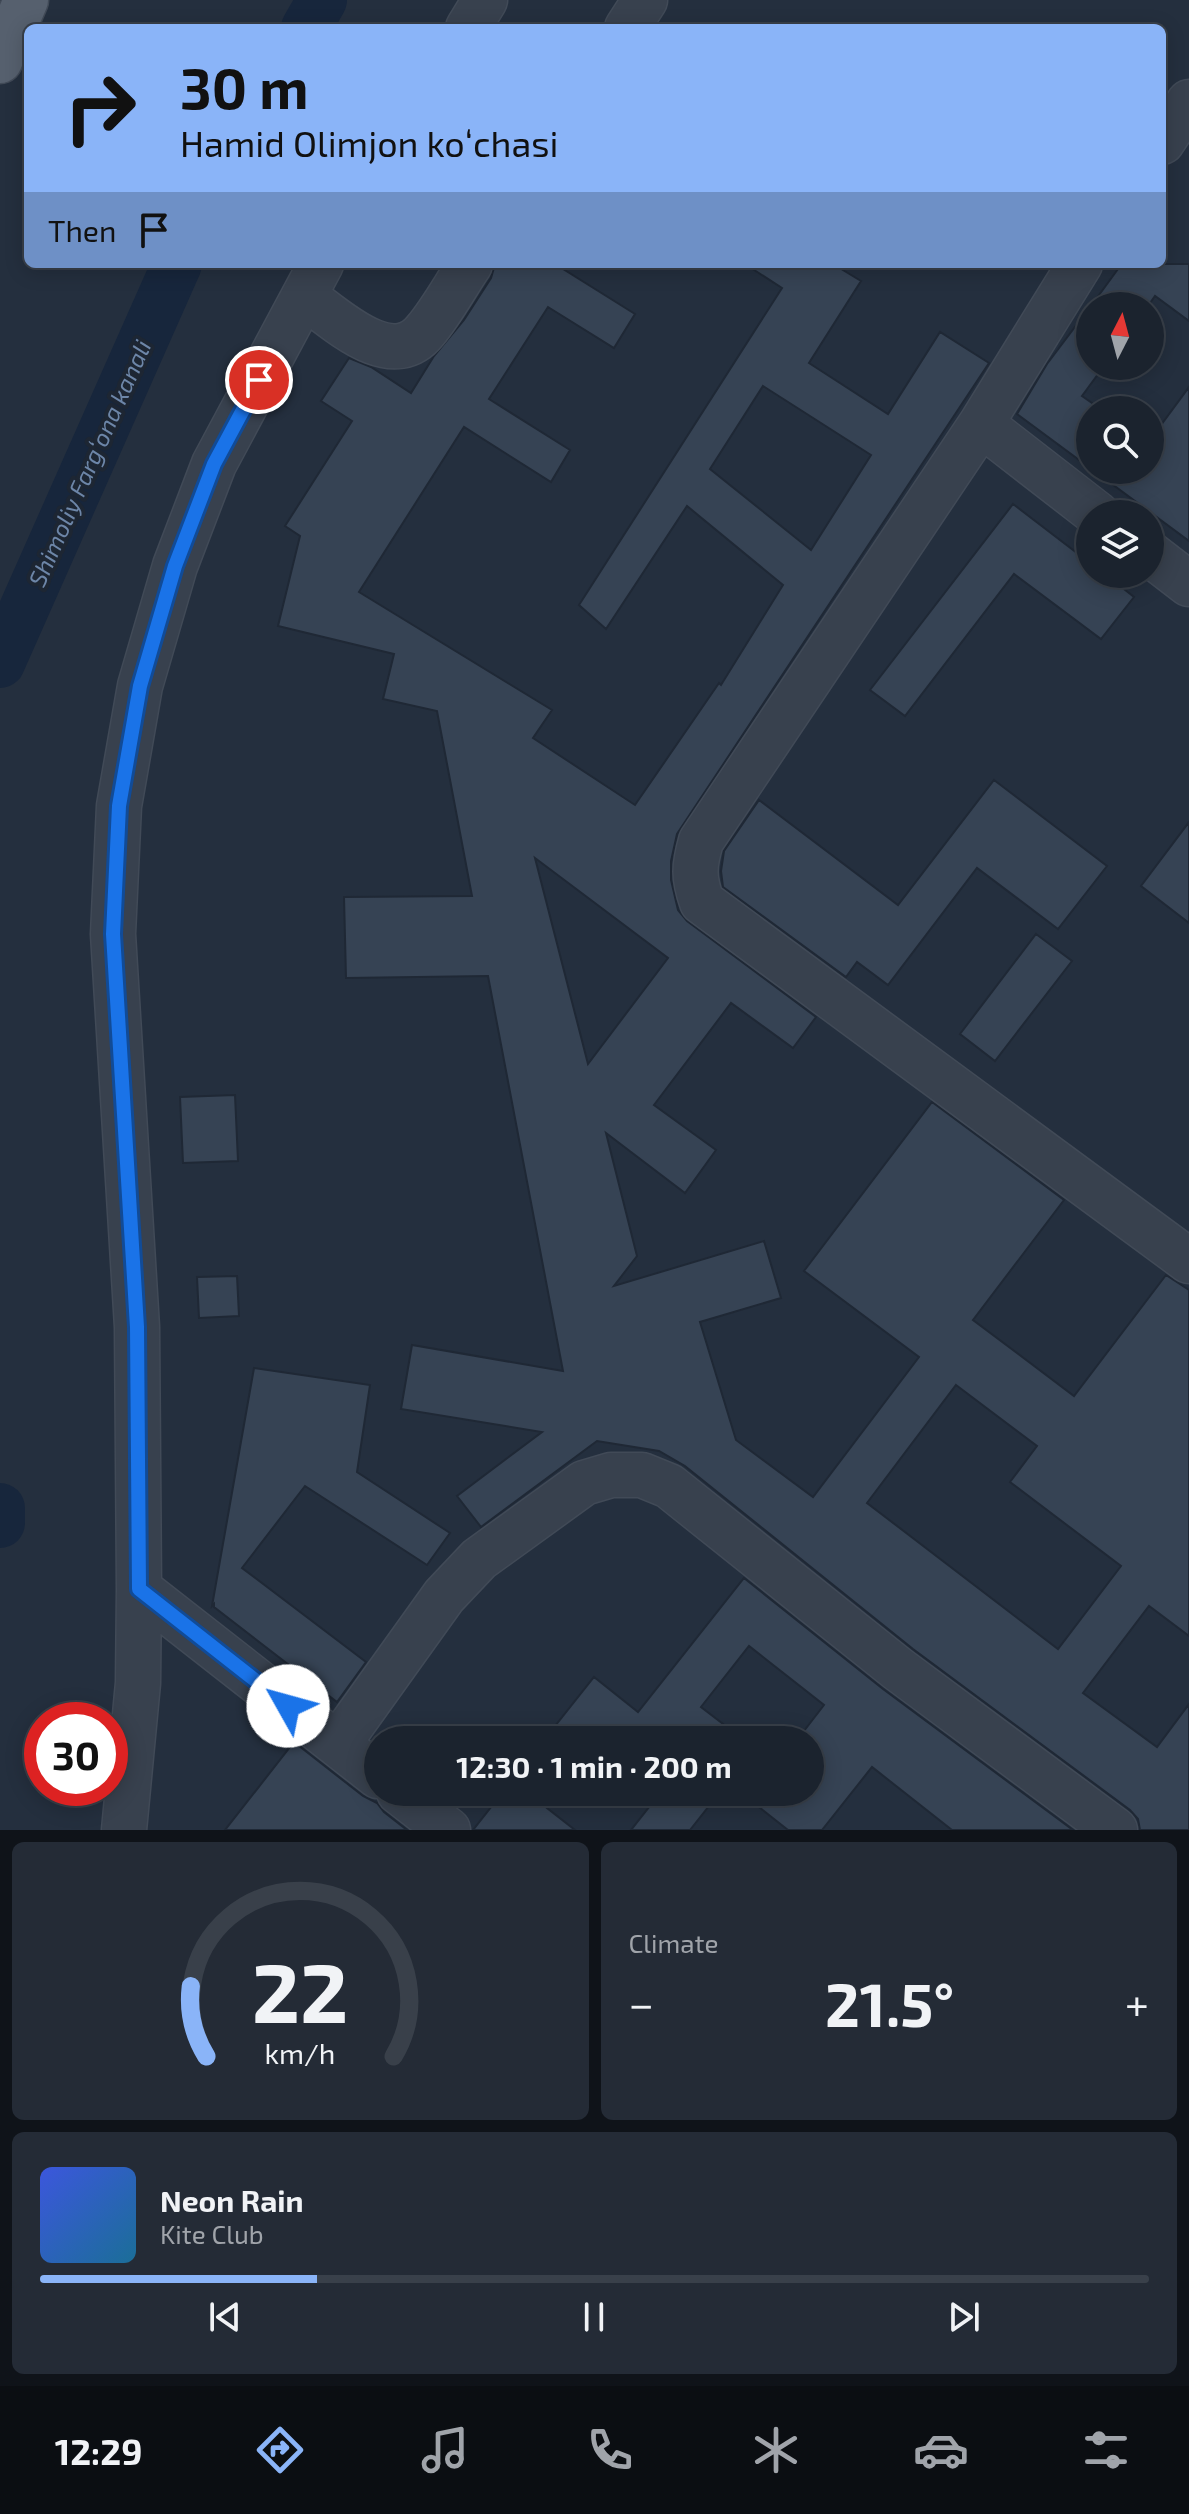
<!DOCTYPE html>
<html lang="en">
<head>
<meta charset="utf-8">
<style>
	:root { --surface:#1b232e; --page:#242b36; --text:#f1f3f6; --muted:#a0a4aa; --line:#39404a; --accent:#8ab4f8 }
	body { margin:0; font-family:"Exo 2",sans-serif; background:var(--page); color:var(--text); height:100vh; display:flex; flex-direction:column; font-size:30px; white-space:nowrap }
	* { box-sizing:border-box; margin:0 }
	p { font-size:26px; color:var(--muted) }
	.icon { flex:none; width:44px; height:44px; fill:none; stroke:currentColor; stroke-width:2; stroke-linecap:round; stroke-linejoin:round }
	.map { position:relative; height:1830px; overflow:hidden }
	.drawer { display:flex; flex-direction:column; gap:12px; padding:12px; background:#0f1319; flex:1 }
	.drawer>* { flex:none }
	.guide { position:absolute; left:24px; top:24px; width:1142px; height:244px; border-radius:12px; box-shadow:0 4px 20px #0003,0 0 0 2px var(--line); background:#8ab4f8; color:#111; overflow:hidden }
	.needle { width:52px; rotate:6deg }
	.buttons { position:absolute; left:1076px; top:292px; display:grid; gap:16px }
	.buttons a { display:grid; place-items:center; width:88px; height:88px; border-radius:50%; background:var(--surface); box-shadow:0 4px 20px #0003,0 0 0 2px var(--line); font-size:40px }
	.speed { position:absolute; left:24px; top:1702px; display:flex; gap:16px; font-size:40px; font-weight:700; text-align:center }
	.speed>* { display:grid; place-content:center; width:104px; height:104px; border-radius:50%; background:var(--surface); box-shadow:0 4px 20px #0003,0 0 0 2px var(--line); line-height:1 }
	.speed .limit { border:12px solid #d22; background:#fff; color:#111 }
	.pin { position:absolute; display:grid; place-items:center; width:68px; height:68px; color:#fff; margin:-34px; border:4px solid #fff; border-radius:50%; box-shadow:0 2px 8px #0007 }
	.me { position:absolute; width:88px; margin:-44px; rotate:308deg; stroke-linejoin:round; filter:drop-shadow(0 0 6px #0008) }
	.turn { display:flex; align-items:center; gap:28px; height:168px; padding:0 24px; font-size:36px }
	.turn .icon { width:104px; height:104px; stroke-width:2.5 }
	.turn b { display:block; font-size:56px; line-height:68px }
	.then { display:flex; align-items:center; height:76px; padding:0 24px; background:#0003; gap:16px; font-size:30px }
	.big { font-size:60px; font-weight:700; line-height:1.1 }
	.drawer .card { flex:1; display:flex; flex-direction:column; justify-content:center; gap:12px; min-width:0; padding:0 28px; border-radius:12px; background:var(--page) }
	.drawer .dial { align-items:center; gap:0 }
	.dial svg { height:208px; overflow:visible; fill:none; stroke:var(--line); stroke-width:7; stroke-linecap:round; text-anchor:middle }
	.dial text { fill:var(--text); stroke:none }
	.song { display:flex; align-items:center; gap:24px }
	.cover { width:96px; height:96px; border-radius:12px; background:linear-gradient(135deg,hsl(230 70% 55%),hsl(200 70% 35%)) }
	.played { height:8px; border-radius:4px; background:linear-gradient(90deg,var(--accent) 25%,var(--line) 25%) }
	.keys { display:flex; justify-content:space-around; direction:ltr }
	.heat { display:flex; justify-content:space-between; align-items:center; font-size:44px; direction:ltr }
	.drawer .tiles { flex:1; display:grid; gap:12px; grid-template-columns:1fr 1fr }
	.card:last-child { grid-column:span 2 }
	.trip { position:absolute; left:364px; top:1726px; width:460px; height:80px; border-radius:40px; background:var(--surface); box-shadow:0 4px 20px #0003,0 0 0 2px var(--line); font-weight:700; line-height:80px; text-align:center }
	.dock { display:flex; height:128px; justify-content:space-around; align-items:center; background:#0b0e12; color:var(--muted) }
	.dock .icon { width:56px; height:56px }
	.dock .active { color:var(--accent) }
	.dock b { font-size:36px; color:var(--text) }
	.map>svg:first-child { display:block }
</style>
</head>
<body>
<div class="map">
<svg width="1189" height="1830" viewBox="0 0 1189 1830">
	<rect width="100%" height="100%" fill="#242f3e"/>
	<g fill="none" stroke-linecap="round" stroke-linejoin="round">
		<!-- canal -->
		<path stroke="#17263c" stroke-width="50" d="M306,28l16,-28
			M0,663l177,-399
			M0,1508v15"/>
	</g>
	<!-- building -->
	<path fill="#364354" stroke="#1f2835" stroke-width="2" fill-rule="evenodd" d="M495,264h60l80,50 -21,34 -66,-41 -59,92 81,51 -19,32 -87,-55 -105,165 193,118 -19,28 102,67 84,-122 2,2 62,-100 -96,-79 -81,123 -27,-24 203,-317 -37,-24h88l28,17 -52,82 79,51 52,-82 49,31 -312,471 -6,27v19l7,30 9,11 129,96 -23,31 -62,-45 -77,102 62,45 -31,43 -79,-60 31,123 -23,30 150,-45 17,57 -81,24 36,118 77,57 106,-140 -115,-86 128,-169 132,98 -91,120 101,76 92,-121 23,15v346l-40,-30 -66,87 74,54 32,-43v126h-49l-2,-11 -8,-9 -217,-161 -228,-183 -26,-15 -62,-10 -116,86 -24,-31 85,-64 -141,-23 11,-64 151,26 -75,-395 -142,2 -2,-81 128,-1 -35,-185 -54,-12 11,-45 -116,-28 22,-90 -15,-10 67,-105 -31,-20 28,-43 22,9 40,26 23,-37 30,-36 27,-42zM763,386l108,69 -60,95 -101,-81zM535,858l133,100 -80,106zM956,1385l81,61 -27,36 111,84 -63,83 -191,-146z
		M1112,264h77v57l-34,-25 -7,10h-57l27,-37z
		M1090,307v59h14l-22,30 20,14h-12v58l-73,-54 30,-50z
		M1189,387v154l-96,-71h57v-30z
		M1013,504l77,59v11h15l29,23 -33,42 -87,-65 -109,142 -35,-26z
		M994,780l113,86 -49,63 -81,-61 -89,117 -31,-23 -11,15 -123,-90 -2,-16 3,-20 35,-51 139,105z
		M1189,822v101l-48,-37z
		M1036,934l36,27 -77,100 -35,-27z
		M235,1095l3,66 -55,2 -3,-66z
		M237,1276l2,40 -40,2 -2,-41z
		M254,1368l116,17 -13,87 93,61 -23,32 -122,-79 -63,82 124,94 -29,40 -123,-95v-3l-2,2z
		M744,1578l139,111 190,141h-121l-80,-63 -50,63h-34l-48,-38h70v-52h-13l27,-35 -75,-59 -48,61 43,33h-200l50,-63 44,35z
		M294,1742l69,54 14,7 7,9 23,18h-182z
		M503,1792h57l-13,16 28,22h-102z
		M661,1792h59l-30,38h-59z"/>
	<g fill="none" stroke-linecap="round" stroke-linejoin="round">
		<defs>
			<path id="minor" d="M468,28l17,-28
				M627,28l18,-28
				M1162,142l27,-40
				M1080,264l-99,160 -280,417c-7,25 -8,36 1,61l487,359
				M304,296c31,22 87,77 121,35 17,-20 30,-45 45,-67
				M981,424l116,90
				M1150,554l39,30
				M139,1589l239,187
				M338,1744l106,-148 35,-37 105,-76 27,-8h31l27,11 229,183 217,161
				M399,1792l49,38
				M124,1830l14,-147 1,-94 -2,-262 -24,-393 6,-128 21,-120 35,-120 39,-102 107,-200"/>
			<path id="major" d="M0,61l26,-61"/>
		</defs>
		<!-- minor casing -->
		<use href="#minor" stroke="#414a57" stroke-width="47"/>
		<!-- major casing -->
		<use href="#major" stroke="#414a57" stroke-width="47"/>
		<!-- minor -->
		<use href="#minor" stroke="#38414e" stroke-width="44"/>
		<!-- major -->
		<use href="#major" stroke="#56606e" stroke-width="44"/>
	</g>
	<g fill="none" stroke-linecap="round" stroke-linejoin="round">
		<defs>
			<path id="route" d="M259,380l-45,84 -39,102 -35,120 -21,120 -6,128 24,393 2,262 149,117"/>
		</defs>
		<!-- route casing -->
		<use href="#route" stroke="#114b97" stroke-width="20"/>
		<!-- route -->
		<use href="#route" stroke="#1a73e8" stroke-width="14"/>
	</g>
	<g text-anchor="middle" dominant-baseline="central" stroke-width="8" stroke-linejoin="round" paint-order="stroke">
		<!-- water labels -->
		<g font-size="24" font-style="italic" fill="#6d86a8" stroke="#1d2633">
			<text transform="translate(89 463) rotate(-66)">Shimoliy Fargʻona kanali</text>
		</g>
	</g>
</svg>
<div class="buttons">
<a><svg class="needle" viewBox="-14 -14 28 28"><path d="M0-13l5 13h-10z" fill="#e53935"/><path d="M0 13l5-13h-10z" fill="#a0a4aa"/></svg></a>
<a><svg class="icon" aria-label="search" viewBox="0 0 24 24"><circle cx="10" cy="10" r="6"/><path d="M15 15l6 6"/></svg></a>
<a><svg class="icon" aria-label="layers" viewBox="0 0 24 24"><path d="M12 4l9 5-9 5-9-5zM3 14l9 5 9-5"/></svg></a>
</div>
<div class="speed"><div class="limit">30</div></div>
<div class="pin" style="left:259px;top:380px;background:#d93025"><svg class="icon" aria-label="arrive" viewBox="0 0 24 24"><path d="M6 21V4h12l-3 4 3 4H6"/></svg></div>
<svg class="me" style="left:288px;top:1706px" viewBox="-20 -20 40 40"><circle r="19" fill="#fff"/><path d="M0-13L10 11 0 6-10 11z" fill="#1a73e8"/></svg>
<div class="trip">12:30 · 1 min · 200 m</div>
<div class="guide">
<div class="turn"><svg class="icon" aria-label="right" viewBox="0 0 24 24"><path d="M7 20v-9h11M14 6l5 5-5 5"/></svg><div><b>30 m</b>Hamid Olimjon koʻchasi</div></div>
<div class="then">Then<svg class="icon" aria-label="arrive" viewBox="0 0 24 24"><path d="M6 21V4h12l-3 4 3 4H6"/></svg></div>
</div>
</div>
<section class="drawer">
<div class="tiles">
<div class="card dial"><svg viewBox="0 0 100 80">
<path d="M14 69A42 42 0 1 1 86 69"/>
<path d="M14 69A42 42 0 0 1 8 42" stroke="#8ab4f8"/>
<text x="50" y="56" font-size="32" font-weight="700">22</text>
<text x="50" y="72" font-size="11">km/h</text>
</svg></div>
<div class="card"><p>Climate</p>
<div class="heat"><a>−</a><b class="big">21.5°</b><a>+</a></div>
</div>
<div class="card">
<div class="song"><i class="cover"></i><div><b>Neon Rain</b><p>Kite Club</p></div></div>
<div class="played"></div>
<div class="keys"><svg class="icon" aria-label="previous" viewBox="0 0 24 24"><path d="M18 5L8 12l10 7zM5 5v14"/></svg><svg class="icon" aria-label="pause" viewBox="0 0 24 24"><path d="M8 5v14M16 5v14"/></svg><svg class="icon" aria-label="next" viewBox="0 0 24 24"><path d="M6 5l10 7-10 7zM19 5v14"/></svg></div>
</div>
</div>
</section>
<nav class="dock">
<b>12:29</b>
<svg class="icon active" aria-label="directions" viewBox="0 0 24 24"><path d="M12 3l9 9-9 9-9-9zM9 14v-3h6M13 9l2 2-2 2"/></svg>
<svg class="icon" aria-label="music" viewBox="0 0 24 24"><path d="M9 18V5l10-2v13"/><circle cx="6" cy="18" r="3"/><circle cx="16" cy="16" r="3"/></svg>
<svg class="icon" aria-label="phone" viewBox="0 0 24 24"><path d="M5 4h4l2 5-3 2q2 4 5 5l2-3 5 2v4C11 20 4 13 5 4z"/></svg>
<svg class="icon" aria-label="climate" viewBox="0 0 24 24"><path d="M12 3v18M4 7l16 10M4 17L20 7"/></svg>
<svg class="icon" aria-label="car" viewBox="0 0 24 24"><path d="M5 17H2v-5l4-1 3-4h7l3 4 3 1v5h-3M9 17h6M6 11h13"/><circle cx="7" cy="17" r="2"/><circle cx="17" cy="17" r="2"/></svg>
<svg class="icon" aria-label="filters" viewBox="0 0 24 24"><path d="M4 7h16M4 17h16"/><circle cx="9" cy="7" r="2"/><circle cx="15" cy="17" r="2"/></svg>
</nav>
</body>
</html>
